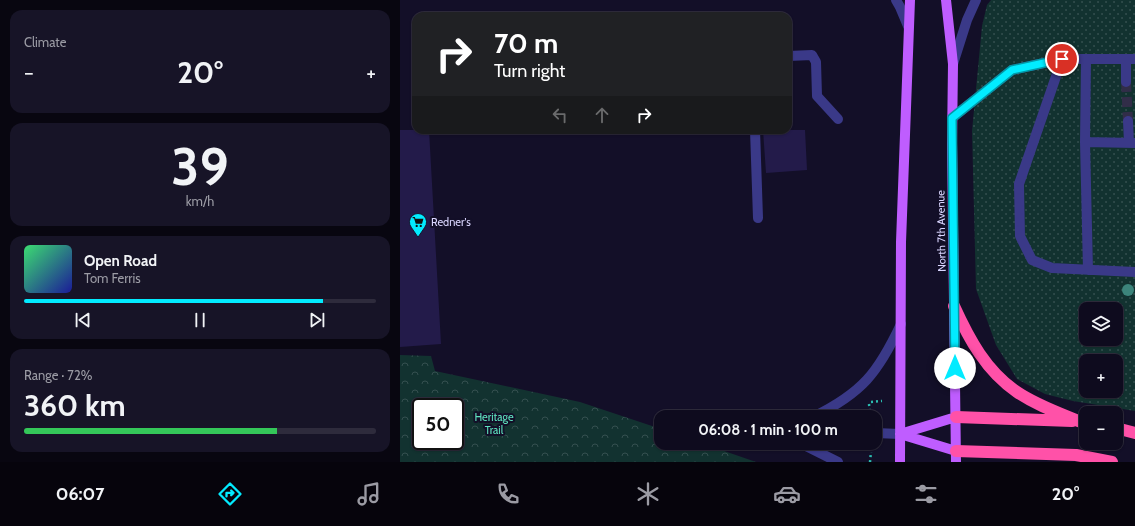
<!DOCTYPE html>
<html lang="en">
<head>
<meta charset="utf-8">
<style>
	:root { --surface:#0e0b1e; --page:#171427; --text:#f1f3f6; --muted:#9b9ba4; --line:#2e2b3c; --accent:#02ebff }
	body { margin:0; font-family:Cabin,sans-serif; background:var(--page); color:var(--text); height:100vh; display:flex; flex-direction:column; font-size:15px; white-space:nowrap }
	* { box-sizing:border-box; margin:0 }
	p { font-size:13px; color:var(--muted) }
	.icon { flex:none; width:22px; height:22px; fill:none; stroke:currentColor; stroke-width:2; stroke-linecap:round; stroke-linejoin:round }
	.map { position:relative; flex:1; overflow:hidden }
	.side { display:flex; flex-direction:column; gap:10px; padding:10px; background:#080610; width:400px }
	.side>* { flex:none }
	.banner { position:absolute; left:12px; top:12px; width:380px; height:122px; border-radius:12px; box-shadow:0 1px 3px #0004,0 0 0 1px var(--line); background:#202124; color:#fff; overflow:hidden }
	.tools { position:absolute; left:679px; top:302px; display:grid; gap:8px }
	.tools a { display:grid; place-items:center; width:44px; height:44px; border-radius:8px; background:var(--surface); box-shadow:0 1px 3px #0004,0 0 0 1px var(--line); font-size:20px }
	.speed { position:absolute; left:12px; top:398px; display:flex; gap:8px; font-size:20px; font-weight:700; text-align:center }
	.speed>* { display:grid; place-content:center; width:52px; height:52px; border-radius:50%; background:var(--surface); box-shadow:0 1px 3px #0004,0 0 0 1px var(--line); line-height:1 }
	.speed .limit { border:2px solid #111; border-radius:6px; background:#fff; color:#111 }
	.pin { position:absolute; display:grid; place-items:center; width:34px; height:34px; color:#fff; margin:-17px; border:2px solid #fff; border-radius:50%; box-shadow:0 1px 4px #0007 }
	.me { position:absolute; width:44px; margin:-22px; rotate:0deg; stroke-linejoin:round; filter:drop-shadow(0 0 3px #0008) }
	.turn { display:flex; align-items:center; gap:14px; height:84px; padding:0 16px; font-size:18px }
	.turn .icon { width:52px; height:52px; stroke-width:2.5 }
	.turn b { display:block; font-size:28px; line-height:34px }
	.lanes { display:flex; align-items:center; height:38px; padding:0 16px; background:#0003; justify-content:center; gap:20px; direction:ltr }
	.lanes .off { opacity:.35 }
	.big { font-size:30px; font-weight:700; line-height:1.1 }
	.side .card { flex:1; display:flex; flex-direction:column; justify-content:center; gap:6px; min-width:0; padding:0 14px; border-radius:12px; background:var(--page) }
	.side .dial { align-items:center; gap:0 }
	.dial b { font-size:52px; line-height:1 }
	.song { display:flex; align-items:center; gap:12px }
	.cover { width:48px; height:48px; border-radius:6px; background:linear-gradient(135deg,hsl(140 70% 55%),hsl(240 70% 35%)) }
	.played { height:4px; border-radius:2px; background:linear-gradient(90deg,var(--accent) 85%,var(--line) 85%) }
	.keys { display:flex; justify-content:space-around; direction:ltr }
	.heat { display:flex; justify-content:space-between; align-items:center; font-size:22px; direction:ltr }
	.charge { height:6px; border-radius:3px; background:linear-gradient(90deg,#34c759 72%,var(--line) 0) }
	.trip { position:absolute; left:254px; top:410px; width:228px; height:40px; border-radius:12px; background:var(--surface); box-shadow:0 1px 3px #0004,0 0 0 1px var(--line); font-weight:700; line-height:40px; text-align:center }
	.tab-bar { display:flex; height:64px; justify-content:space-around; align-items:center; background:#06040c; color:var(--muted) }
	.tab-bar .icon { width:28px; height:28px }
	.tab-bar .selected { color:var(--accent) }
	.tab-bar b { font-size:18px; color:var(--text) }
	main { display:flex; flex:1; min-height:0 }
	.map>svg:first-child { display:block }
</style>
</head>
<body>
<main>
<section class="side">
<div class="card"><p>Climate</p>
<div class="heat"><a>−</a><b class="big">20°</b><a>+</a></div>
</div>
<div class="card dial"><b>39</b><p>km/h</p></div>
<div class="card">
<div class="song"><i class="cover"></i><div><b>Open Road</b><p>Tom Ferris</p></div></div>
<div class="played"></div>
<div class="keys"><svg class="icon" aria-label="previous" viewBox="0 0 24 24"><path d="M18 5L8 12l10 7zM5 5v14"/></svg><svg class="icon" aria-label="pause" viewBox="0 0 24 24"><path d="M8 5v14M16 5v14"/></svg><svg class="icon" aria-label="next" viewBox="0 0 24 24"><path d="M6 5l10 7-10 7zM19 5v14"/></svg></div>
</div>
<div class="card"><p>Range · 72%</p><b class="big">360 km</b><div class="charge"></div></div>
</section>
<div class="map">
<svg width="735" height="462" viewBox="0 0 735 462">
	<defs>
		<pattern id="grass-dots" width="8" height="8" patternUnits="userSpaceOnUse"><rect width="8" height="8" fill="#123230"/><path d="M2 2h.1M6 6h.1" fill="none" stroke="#344f4f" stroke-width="1.8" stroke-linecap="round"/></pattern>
		<pattern id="forest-crowns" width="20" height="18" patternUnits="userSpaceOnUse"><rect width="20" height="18" fill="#123230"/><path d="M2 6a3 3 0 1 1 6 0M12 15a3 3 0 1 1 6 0" fill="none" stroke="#344f4f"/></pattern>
	</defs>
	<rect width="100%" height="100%" fill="#130f28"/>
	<!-- grass -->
	<path fill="url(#grass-dots)" fill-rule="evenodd" d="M591,0h144v411l-62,-10 -28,-7 -28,-15 -21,-34 -20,-56 -4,-158 10,-105 5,-21zM686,309h30v30h-30zM686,361h30v30h-30z"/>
	<!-- forest -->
	<path fill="url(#forest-crowns)" fill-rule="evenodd" d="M0,355l31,1 4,15 145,31 81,27v14h40l55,19h-356zM21,407h34v34h-34z"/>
	<!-- building -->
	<path fill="#231b4a" d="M0,130h29l12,214 -41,3z
		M363,130h42l2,40 -41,3z"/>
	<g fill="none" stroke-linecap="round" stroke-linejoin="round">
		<!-- minor-tunnel -->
		<path stroke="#312d48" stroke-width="10" stroke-dasharray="10 5" stroke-linecap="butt" d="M726,82l2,39"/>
		<!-- path -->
		<path stroke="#2cbdb1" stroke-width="2.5" stroke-dasharray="2 3" stroke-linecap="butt" d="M471,402l11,-1
			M469,404l1,9
			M470,462l1,-10"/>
		<!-- minor -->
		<path stroke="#3a3988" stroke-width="10" d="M496,0l4,7 8,19
			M388,56l24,-1 4,7 1,34 21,23
			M662,59l-43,125 1,52 12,24 20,8 83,4
			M726,59v23
			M553,64l14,-44 9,-20
			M552,118l60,-48 50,-11h24
			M728,121l1,22
			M355,130l3,88
			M685,142l50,1
			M688,270l-3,-128 1,-83h49
			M413,417c49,-24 65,-44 88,-93
			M475,433l25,1
			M400,443l38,19"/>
		<!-- major -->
		<path stroke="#bf5dff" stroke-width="10" d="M546,0l7,64 -1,79 4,319
			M500,434l56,-17
			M500,434l56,17
			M500,462l1,-220 9,-242"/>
		<!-- highway -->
		<path stroke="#ff51a8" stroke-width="12" d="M554,306c15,33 32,65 63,86 19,13 42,21 64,30
			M556,417l116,4
			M716,428l19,5
			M556,451l120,4 36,7"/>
	</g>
	<!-- trees -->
	<circle fill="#3c847b" cx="728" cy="290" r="6"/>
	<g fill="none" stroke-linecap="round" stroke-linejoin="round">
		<defs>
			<path id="route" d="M555,368l-3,-250 60,-48 50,-11"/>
		</defs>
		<!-- route casing -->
		<use href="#route" stroke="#0199a6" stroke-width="10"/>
		<!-- route -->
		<use href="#route" stroke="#02ebff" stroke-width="7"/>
	</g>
	<!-- icons -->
	<defs>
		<symbol id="supermarket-pin" viewBox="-11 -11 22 30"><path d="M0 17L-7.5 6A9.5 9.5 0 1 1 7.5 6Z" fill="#02ebff" stroke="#130f28"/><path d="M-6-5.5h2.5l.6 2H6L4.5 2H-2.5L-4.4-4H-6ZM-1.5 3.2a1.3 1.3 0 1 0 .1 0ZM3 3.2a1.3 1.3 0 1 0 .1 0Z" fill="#111"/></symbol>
	</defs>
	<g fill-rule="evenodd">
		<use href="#supermarket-pin" x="8" y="212" width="20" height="27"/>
	</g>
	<g text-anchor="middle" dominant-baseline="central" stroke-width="4" stroke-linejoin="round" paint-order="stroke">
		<!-- poi labels -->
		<g font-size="11" fill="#dad6ff" stroke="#130f28" text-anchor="start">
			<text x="31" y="222">Redner's</text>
		</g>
		<!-- street labels -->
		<g font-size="11" fill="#dad6ff" stroke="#130f28">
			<text transform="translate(541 231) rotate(-91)">North 7th Avenue</text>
		</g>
		<!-- park labels -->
		<g font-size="11" fill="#5ee3bf" stroke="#130f28">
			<text x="94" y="417">Heritage<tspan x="94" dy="13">Trail</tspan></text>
		</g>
	</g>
</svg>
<div class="tools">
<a><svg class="icon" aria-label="layers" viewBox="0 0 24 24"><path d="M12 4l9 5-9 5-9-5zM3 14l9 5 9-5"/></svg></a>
<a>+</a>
<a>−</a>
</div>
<div class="speed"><div class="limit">50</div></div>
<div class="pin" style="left:662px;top:59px;background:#d93025"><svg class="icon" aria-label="arrive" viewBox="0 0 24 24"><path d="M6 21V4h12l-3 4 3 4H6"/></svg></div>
<svg class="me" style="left:555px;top:368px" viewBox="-20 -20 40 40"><circle r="19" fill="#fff"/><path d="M0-13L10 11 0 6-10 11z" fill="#02ebff"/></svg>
<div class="trip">06:08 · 1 min · 100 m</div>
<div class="banner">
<div class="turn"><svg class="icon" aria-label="right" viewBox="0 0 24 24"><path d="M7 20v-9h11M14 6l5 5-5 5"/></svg><div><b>70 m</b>Turn right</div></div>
<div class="lanes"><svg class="icon off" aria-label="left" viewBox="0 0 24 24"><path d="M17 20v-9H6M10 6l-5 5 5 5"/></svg><svg class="icon off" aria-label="ahead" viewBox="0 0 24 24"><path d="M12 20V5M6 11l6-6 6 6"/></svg><svg class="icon" aria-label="right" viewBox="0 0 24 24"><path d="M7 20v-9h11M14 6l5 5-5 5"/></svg></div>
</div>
</div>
</main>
<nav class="tab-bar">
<b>06:07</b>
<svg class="icon selected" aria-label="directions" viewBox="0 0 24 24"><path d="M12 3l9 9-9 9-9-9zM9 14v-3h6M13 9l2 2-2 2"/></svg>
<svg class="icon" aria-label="music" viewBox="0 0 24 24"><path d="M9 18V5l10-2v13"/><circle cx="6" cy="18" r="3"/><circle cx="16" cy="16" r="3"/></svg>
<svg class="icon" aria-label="phone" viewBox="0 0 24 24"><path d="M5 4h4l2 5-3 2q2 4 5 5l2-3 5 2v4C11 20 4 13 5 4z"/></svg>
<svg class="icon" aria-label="climate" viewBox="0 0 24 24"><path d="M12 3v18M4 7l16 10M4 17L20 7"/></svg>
<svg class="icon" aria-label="car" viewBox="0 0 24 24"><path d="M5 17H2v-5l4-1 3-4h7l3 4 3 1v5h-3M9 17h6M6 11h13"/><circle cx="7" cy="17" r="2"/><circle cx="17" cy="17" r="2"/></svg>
<svg class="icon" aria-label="filters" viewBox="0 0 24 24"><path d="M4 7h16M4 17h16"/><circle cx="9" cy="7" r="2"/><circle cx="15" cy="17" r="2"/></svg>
<b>20°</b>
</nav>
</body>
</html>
